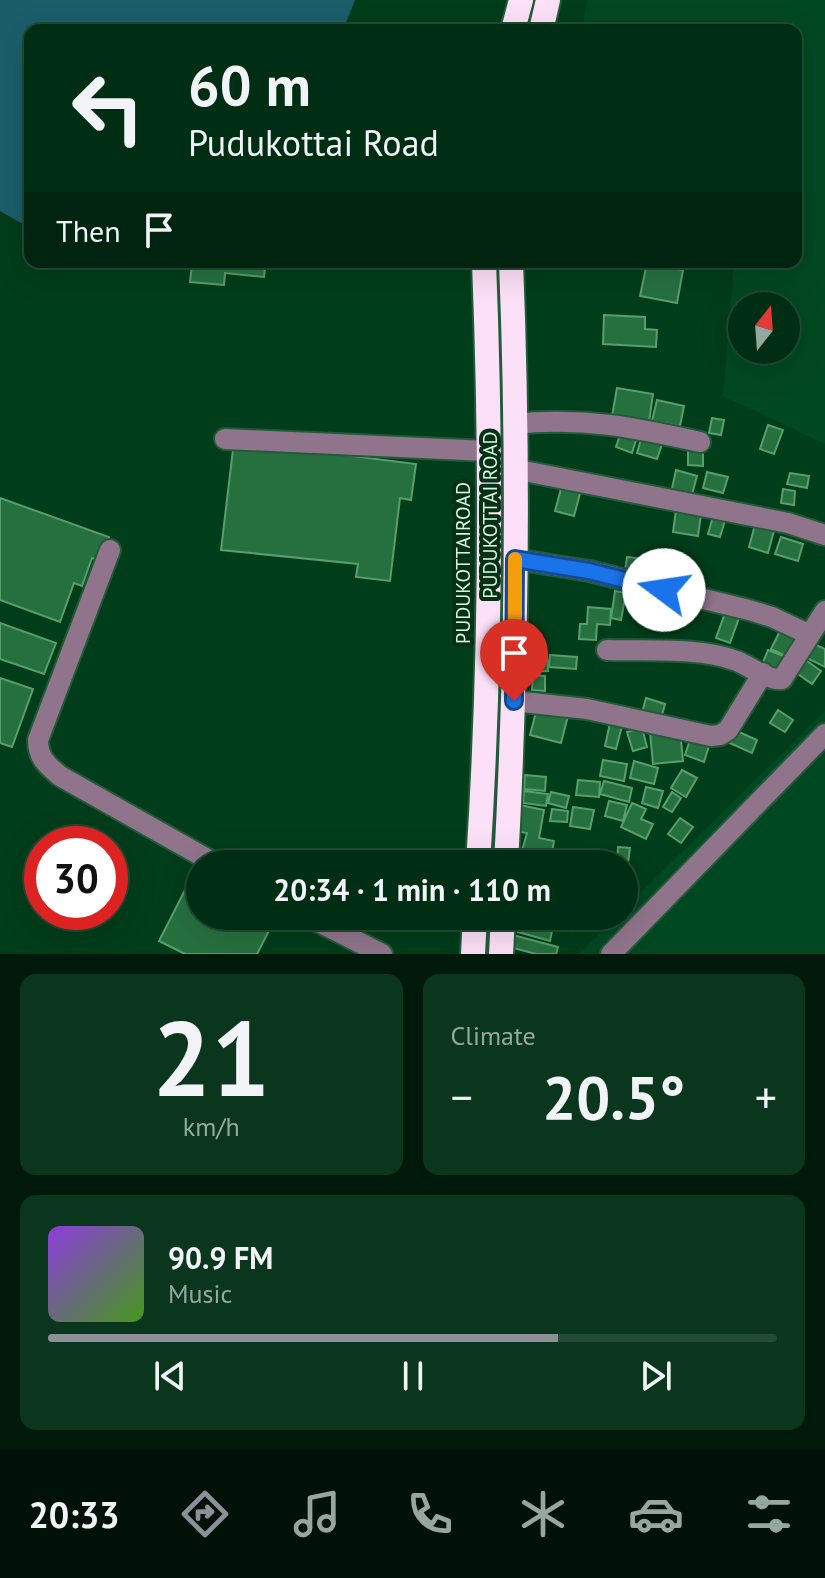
<!DOCTYPE html>
<html lang="en">
<head>
<meta charset="utf-8">
<style>
	:root { --surface:#002e14; --page:#0a361d; --text:#f1f3f6; --muted:#95a8a0; --line:#224a34; --accent:#8c9099 }
	body { margin:0; font-family:"PT Sans",sans-serif; background:var(--page); color:var(--text); height:100vh; display:flex; flex-direction:column; font-size:30px; white-space:nowrap }
	* { box-sizing:border-box; margin:0 }
	p { font-size:26px; color:var(--muted) }
	.icon { flex:none; width:44px; height:44px; fill:none; stroke:currentColor; stroke-width:2; stroke-linecap:round; stroke-linejoin:round }
	.map { position:relative; height:954px; overflow:hidden }
	.details { display:flex; flex-direction:column; gap:20px; padding:20px; background:#00190b; flex:1 }
	.details>* { flex:none }
	.hud { position:absolute; left:24px; top:24px; width:778px; height:244px; border-radius:16px; box-shadow:0 8px 32px #0002,0 0 0 2px var(--line); background:#002e14; color:var(--text); overflow:hidden }
	.needle { width:52px; rotate:17deg }
	.controls { position:absolute; left:728px; top:292px; display:grid; gap:16px }
	.controls a { display:grid; place-items:center; width:72px; height:72px; border-radius:50%; background:var(--surface); box-shadow:0 8px 32px #0002,0 0 0 2px var(--line); font-size:40px }
	.speed { position:absolute; left:24px; top:826px; display:flex; gap:16px; font-size:40px; font-weight:700; text-align:center }
	.speed>* { display:grid; place-content:center; width:104px; height:104px; border-radius:50%; background:var(--surface); box-shadow:0 8px 32px #0002,0 0 0 2px var(--line); line-height:1 }
	.speed .limit { border:12px solid #d22; background:#fff; color:#111 }
	.pin { position:absolute; display:grid; place-items:center; width:68px; height:68px; color:#fff; margin:-82px -34px; border-radius:50% 50% 50% 0; rotate:-45deg; box-shadow:0 0 8px #0007 }
	.pin .icon { rotate:45deg }
	.me { position:absolute; width:88px; margin:-44px; rotate:284deg; stroke-linejoin:round; filter:drop-shadow(0 0 6px #0008) }
	.turn { display:flex; align-items:center; gap:28px; height:168px; padding:0 32px; font-size:36px }
	.turn .icon { width:104px; height:104px; stroke-width:2.5 }
	.turn b { display:block; font-size:56px; line-height:68px }
	.then { display:flex; align-items:center; height:76px; padding:0 32px; background:#0003; gap:16px; font-size:30px }
	.big { font-size:60px; font-weight:700; line-height:1.1 }
	.details .widget { flex:1; display:flex; flex-direction:column; justify-content:center; gap:12px; min-width:0; padding:0 28px; border-radius:16px; background:var(--page) }
	.details .dial { align-items:center; gap:0 }
	.dial b { font-size:104px; line-height:1 }
	.song { display:flex; align-items:center; gap:24px }
	.cover { width:96px; height:96px; border-radius:12px; background:linear-gradient(135deg,hsl(270 70% 55%),hsl(100 70% 35%)) }
	.played { height:8px; border-radius:4px; background:linear-gradient(90deg,var(--accent) 70%,var(--line) 70%) }
	.keys { display:flex; justify-content:space-around; direction:ltr }
	.heat { display:flex; justify-content:space-between; align-items:center; font-size:44px; direction:ltr }
	.details .tiles { flex:1; display:grid; gap:20px; grid-template-columns:1fr 1fr }
	.widget:last-child { grid-column:span 2 }
	.trip { position:absolute; left:186px; top:850px; width:452px; height:80px; border-radius:40px; background:var(--surface); box-shadow:0 8px 32px #0002,0 0 0 2px var(--line); font-weight:700; line-height:80px; text-align:center }
	.tab-bar { display:flex; height:128px; justify-content:space-around; align-items:center; background:#001208; color:var(--muted) }
	.tab-bar .icon { width:56px; height:56px }
	.tab-bar .on { color:var(--accent) }
	.tab-bar b { font-size:36px; color:var(--text) }
	.map>svg:first-child { display:block }
</style>
</head>
<body>
<div class="map">
<svg width="825" height="954" viewBox="0 0 825 954">
	<rect width="100%" height="100%" fill="#003d1a"/>
	<!-- built -->
	<path fill="#004821" fill-rule="evenodd" d="M587,0h238v444l-102,-48 11,-134h62v-232h-214zM742,306h44v44h-44z
		M825,711v243h-246l38,-38h7v-7z"/>
	<!-- water -->
	<path fill="#1a5e6a" d="M0,0h355l-12,30h-313v198l-30,-17z"/>
	<!-- building -->
	<path fill="#267040" stroke="#579f6c" stroke-width="2" d="M174,262h92l-2,15 -39,-4 -1,12 -34,-3 2,-18z
		M647,263l36,7 -6,33 -37,-7z
		M604,315l41,2v12l12,1 -1,17 -53,-3z
		M617,388l36,6 -4,28 -37,-6z
		M657,400l27,6 -4,20 -28,-5z
		M712,418l12,2 -3,15 -12,-2z
		M768,425l15,5 -9,24 -14,-5z
		M622,429l16,5 -6,19 -16,-6z
		M641,439l21,5 -5,15 -20,-6z
		M234,441l182,23 -5,36 -11,-2 -10,83 -34,-4 2,-13 -137,-14z
		M688,449h15v17l-15,-1z
		M676,470l21,6 -6,22 -20,-5z
		M707,472l21,5 -5,16 -20,-5z
		M790,473l19,3 -2,12 -20,-4z
		M562,485l19,5 -7,26 -19,-5z
		M783,489l12,2 -1,14 -13,-2z
		M0,498l109,39 -8,25 -9,-4 -10,28 -8,-3 -14,39 -60,-22z
		M676,510l25,4 -3,22 -25,-4z
		M714,513l12,4 -6,20 -12,-3z
		M756,521l19,6 -7,26 -19,-6z
		M781,537l22,7 -5,17 -23,-7z
		M627,557l17,2 -2,20 -18,-2z
		M615,591l11,2 -5,27 -10,-2z
		M588,607l23,2 -1,16 -13,-1 -1,16 -17,-1 1,-15h7z
		M725,613l14,5 -9,25 -14,-5z
		M0,623l56,20 -12,31 -44,-15z
		M780,631l16,9 -8,17 -17,-8z
		M812,643l13,6v18l-20,-10z
		M768,650l18,7 -8,21 -18,-8z
		M547,653l1,18 -20,1 -1,-18z
		M550,655l27,2 -1,12 -27,-2z
		M800,656l21,15 -9,13 -21,-15z
		M533,675l12,1v15l-13,-1z
		M0,678l33,11 -21,58 -12,-4z
		M646,698l19,6 -4,15 -19,-6z
		M537,708l31,8 -7,27 -31,-8z
		M778,710l15,10 -8,12 -15,-9z
		M610,723l12,3 -6,23 -11,-3z
		M642,728l5,19 -14,4 -6,-19z
		M730,728l27,12 -5,13 -27,-12z
		M680,730l3,31 -30,3 -3,-32z
		M691,737l19,6 -6,19 -19,-7z
		M603,760l24,4 -3,17 -24,-5z
		M634,761l24,7 -4,16 -24,-6z
		M682,770l15,8 -11,19 -15,-9z
		M525,775l21,2 -1,14 -21,-2z
		M578,780l22,2 -1,15 -23,-2z
		M604,781l28,7 -3,14 -29,-8z
		M646,787l17,4 -5,17 -16,-5z
		M524,791l24,3 -2,12 -23,-3z
		M551,792l18,4 -3,12 -18,-5z
		M672,792l9,6 -9,14 -9,-5z
		M609,801l18,4 -4,16 -18,-5z
		M632,803l14,6 -5,10 12,5 -7,15 -25,-12z
		M520,805l24,5 -5,28 15,3 -4,23 -31,-3 8,-28 -12,-2z
		M573,807l21,3 -4,19 -20,-3z
		M552,809l16,2 -1,11 -17,-1z
		M680,818l13,9 -12,16 -13,-9z
		M618,847l12,1 -2,15 -11,-1z
		M561,850l24,2 -1,12h-24z
		M188,884l12,6v26h53l19,9 -15,29h-72l-26,-13z
		M522,916h40l12,3 -3,12 -18,-5 -3,15 -32,-9z
		M509,934l49,13 -2,7h-20l-30,-8z"/>
	<g fill="none" stroke-linecap="round" stroke-linejoin="round">
		<defs>
			<path id="minor" d="M513,424c70,-7 120,3 187,18
				M225,439l262,12
				M514,469l274,54 37,12
				M110,550l-72,190c0,18 9,25 22,36l156,88
				M515,559l74,12 160,39 23,7 38,18
				M607,650c39,1 94,-3 130,11 14,6 31,20 45,18l43,-68
				M514,701l73,8 124,27 9,-1 8,-5 35,-57
				M307,916l75,38
				M611,954l214,-220"/>
			<path id="highway" d="M513,30l8,-30
				M541,30l7,-30
				M478,864c13,-200 14,-402 6,-602
				M506,864c11,-200 13,-402 5,-602
				M473,954l2,-38
				M501,954l2,-38"/>
		</defs>
		<!-- minor casing -->
		<use href="#minor" stroke="#225b39" stroke-width="24"/>
		<!-- highway casing -->
		<use href="#highway" stroke="#225b39" stroke-width="28"/>
		<!-- minor -->
		<use href="#minor" stroke="#90748b" stroke-width="20"/>
		<!-- highway -->
		<use href="#highway" stroke="#fce0f7" stroke-width="24"/>
	</g>
	<g fill="none" stroke-linecap="round" stroke-linejoin="round">
		<defs>
			<path id="route" d="M514,701l1,-142 74,12 75,19"/>
		</defs>
		<!-- route casing -->
		<use href="#route" stroke="#114b97" stroke-width="20"/>
		<!-- route -->
		<use href="#route" stroke="#1a73e8" stroke-width="14"/>
		<!-- slow -->
		<path stroke="#f59e0b" stroke-width="14" d="M515,618v-59"/>
	</g>
	<g text-anchor="middle" dominant-baseline="central" stroke-width="8" stroke-linejoin="round" paint-order="stroke">
		<!-- street labels -->
		<g font-size="20" fill="#d6fade" stroke="#083017">
			<text transform="translate(490 515) rotate(-90)">PUDUKOTTAI ROAD</text>
			<text transform="translate(463 563) rotate(-90)">PUDUKOTTAIROAD</text>
		</g>
	</g>
</svg>
<div class="controls">
<a><svg class="needle" viewBox="-14 -14 28 28"><path d="M0-13l5 13h-10z" fill="#e53935"/><path d="M0 13l5-13h-10z" fill="#95a8a0"/></svg></a>
</div>
<div class="speed"><div class="limit">30</div></div>
<div class="pin" style="left:514px;top:701px;background:#d93025"><svg class="icon" aria-label="arrive" viewBox="0 0 24 24"><path d="M6 21V4h12l-3 4 3 4H6"/></svg></div>
<svg class="me" style="left:664px;top:590px" viewBox="-20 -20 40 40"><circle r="19" fill="#fff"/><path d="M0-13L10 11 0 6-10 11z" fill="#1a73e8"/></svg>
<div class="trip">20:34 · 1 min · 110 m</div>
<div class="hud">
<div class="turn"><svg class="icon" aria-label="left" viewBox="0 0 24 24"><path d="M17 20v-9H6M10 6l-5 5 5 5"/></svg><div><b>60 m</b>Pudukottai Road</div></div>
<div class="then">Then<svg class="icon" aria-label="arrive" viewBox="0 0 24 24"><path d="M6 21V4h12l-3 4 3 4H6"/></svg></div>
</div>
</div>
<section class="details">
<div class="tiles">
<div class="widget dial"><b>21</b><p>km/h</p></div>
<div class="widget"><p>Climate</p>
<div class="heat"><a>−</a><b class="big">20.5°</b><a>+</a></div>
</div>
<div class="widget">
<div class="song"><i class="cover"></i><div><b>90.9 FM</b><p>Music</p></div></div>
<div class="played"></div>
<div class="keys"><svg class="icon" aria-label="previous" viewBox="0 0 24 24"><path d="M18 5L8 12l10 7zM5 5v14"/></svg><svg class="icon" aria-label="pause" viewBox="0 0 24 24"><path d="M8 5v14M16 5v14"/></svg><svg class="icon" aria-label="next" viewBox="0 0 24 24"><path d="M6 5l10 7-10 7zM19 5v14"/></svg></div>
</div>
</div>
</section>
<nav class="tab-bar">
<b>20:33</b>
<svg class="icon on" aria-label="directions" viewBox="0 0 24 24"><path d="M12 3l9 9-9 9-9-9zM9 14v-3h6M13 9l2 2-2 2"/></svg>
<svg class="icon" aria-label="music" viewBox="0 0 24 24"><path d="M9 18V5l10-2v13"/><circle cx="6" cy="18" r="3"/><circle cx="16" cy="16" r="3"/></svg>
<svg class="icon" aria-label="phone" viewBox="0 0 24 24"><path d="M5 4h4l2 5-3 2q2 4 5 5l2-3 5 2v4C11 20 4 13 5 4z"/></svg>
<svg class="icon" aria-label="climate" viewBox="0 0 24 24"><path d="M12 3v18M4 7l16 10M4 17L20 7"/></svg>
<svg class="icon" aria-label="car" viewBox="0 0 24 24"><path d="M5 17H2v-5l4-1 3-4h7l3 4 3 1v5h-3M9 17h6M6 11h13"/><circle cx="7" cy="17" r="2"/><circle cx="17" cy="17" r="2"/></svg>
<svg class="icon" aria-label="filters" viewBox="0 0 24 24"><path d="M4 7h16M4 17h16"/><circle cx="9" cy="7" r="2"/><circle cx="15" cy="17" r="2"/></svg>
</nav>
</body>
</html>
